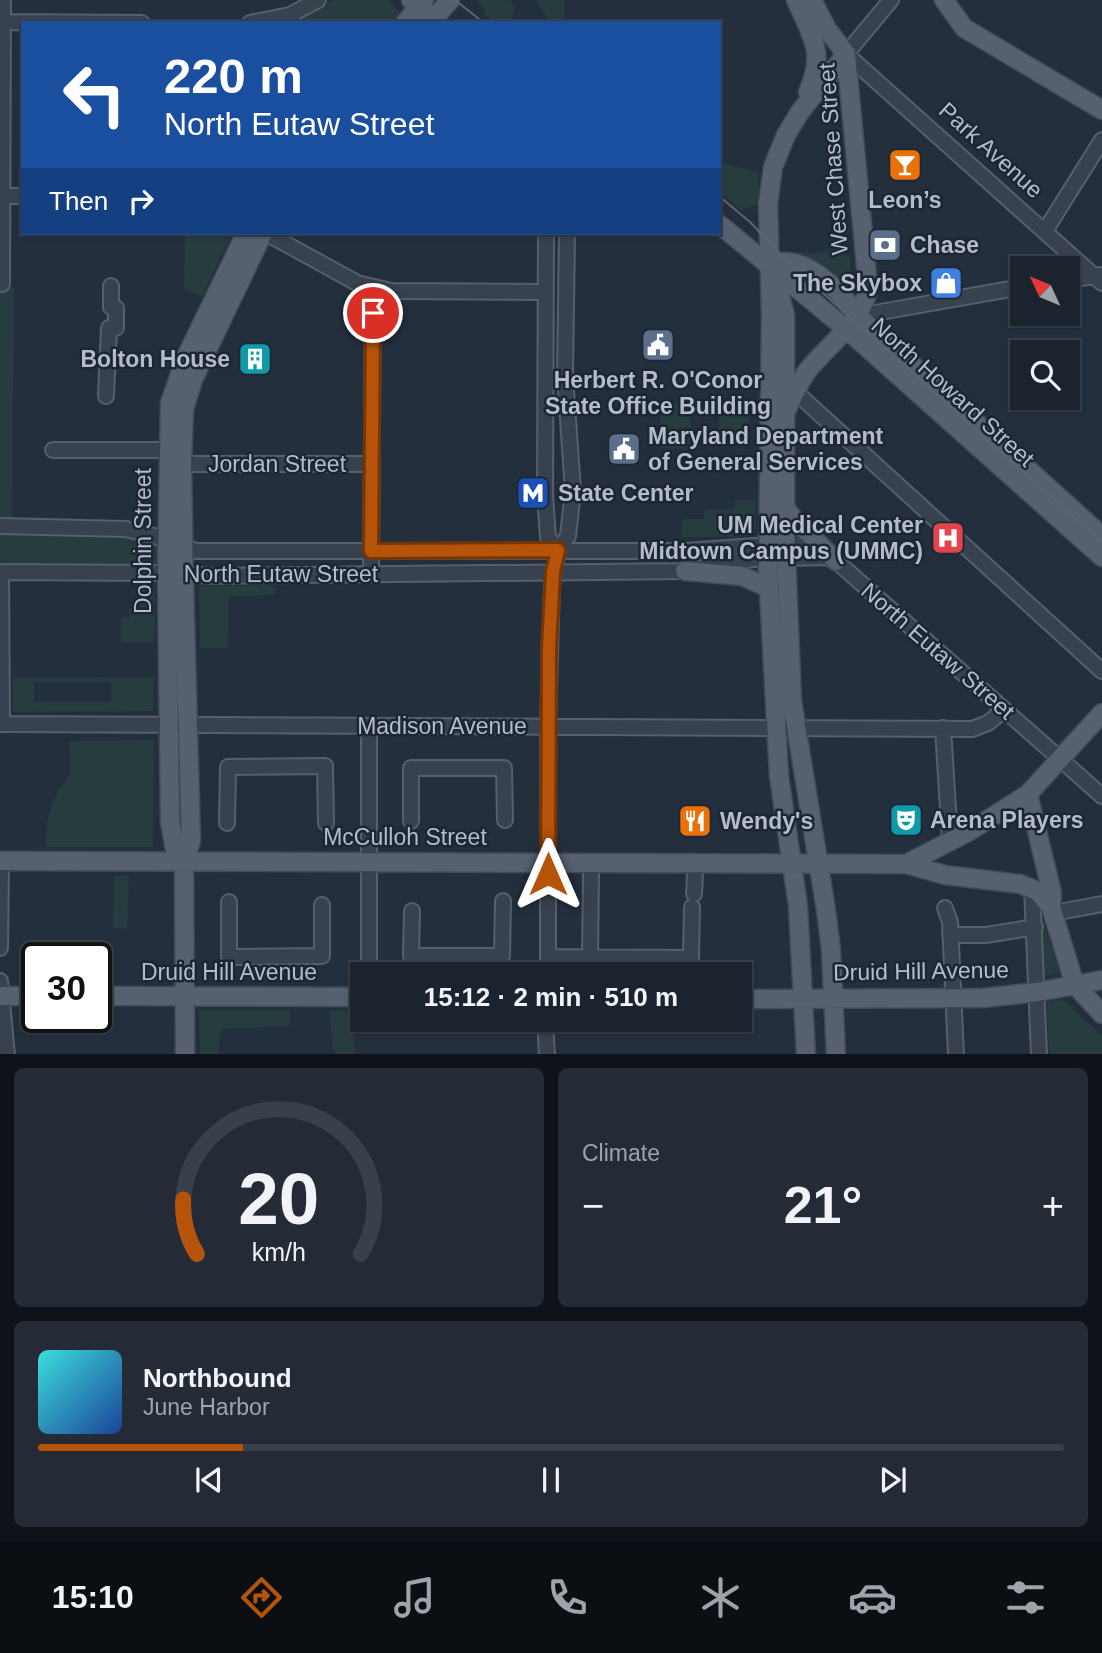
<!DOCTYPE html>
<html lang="en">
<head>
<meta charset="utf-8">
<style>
	:root { --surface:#1b232e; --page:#242b36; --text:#f1f3f6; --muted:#a0a4aa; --line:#39404a; --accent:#b45309 }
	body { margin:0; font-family:Arial,sans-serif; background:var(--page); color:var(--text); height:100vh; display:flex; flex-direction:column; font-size:26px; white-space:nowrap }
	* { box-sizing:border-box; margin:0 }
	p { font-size:23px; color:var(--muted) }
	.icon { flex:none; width:38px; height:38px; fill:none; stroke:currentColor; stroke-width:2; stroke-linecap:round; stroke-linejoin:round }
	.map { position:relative; height:1054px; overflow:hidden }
	.drawer { display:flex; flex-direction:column; gap:14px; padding:14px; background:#0f1319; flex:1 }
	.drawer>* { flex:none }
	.guide { position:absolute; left:21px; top:21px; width:700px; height:214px; border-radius:0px; box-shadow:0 2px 5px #0004,0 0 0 2px var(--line); background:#1a4fa0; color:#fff; overflow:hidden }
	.needle { width:46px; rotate:314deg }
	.controls { position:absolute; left:1010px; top:256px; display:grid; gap:14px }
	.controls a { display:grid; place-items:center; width:70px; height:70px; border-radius:0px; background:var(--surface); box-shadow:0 2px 5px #0004,0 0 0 2px var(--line); font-size:35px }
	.speed { position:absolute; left:21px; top:942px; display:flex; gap:14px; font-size:35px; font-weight:700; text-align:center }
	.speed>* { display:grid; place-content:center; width:91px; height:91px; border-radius:50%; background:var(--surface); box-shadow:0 2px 5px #0004,0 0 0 2px var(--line); line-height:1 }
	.speed .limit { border:4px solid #111; border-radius:10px; background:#fff; color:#111 }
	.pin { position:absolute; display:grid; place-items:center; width:60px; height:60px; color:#fff; margin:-30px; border:4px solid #fff; border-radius:50%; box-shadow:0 2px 7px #0007 }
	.me { position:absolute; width:77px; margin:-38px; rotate:0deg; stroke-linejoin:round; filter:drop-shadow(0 0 5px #0008) }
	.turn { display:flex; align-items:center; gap:24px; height:147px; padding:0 28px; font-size:32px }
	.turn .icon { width:91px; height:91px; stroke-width:2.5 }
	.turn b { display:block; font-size:49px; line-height:60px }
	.then { display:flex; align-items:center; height:66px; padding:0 28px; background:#0003; gap:14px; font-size:26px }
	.big { font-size:52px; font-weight:700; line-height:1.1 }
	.drawer .tile { flex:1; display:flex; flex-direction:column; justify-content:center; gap:10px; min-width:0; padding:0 24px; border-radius:10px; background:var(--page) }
	.drawer .dial { align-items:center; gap:0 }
	.dial svg { height:182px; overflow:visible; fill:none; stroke:var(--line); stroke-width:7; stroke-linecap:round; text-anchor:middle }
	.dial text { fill:var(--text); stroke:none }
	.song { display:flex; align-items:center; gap:21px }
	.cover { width:84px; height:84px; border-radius:10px; background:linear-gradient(135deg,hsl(180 70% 55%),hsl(220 70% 35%)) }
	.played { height:7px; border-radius:4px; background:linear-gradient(90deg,var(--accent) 20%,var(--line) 20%) }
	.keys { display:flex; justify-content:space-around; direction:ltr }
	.heat { display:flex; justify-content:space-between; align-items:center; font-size:38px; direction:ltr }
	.drawer .tiles { flex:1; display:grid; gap:14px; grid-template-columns:1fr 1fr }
	.tile:last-child { grid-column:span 2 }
	.trip { position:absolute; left:350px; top:962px; width:402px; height:70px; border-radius:0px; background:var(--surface); box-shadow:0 2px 5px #0004,0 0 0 2px var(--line); font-weight:700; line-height:70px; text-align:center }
	.menu { display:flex; height:112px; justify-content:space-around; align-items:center; background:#0b0e12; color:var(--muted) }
	.menu .icon { width:49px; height:49px }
	.menu .active { color:var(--accent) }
	.menu b { font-size:32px; color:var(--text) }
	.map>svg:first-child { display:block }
</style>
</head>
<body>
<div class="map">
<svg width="1102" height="1055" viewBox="0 0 1102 1055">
	<rect width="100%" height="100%" fill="#242f3e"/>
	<!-- green -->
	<path fill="#263c3f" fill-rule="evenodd" d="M332,0h55l10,8 2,5 -7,10h-99l25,-13z
		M475,0h34l6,6 -4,17h-15l-13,-10 2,-5z
		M535,0h30l-1,23h-14z
		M719,162l39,10v32l-17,6 -22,-19z
		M185,233h47l-30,64 -18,-8z
		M835,249l15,7 2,30 -3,2 -37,-29 -14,-7 16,1z
		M14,287l-2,232h-12v-231z
		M718,400h31l1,46 -31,1z
		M661,402l30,1 -1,46 -30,-1z
		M735,500h20l1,28 -3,7 -20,2h-52l1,-18h22l1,-9 29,-1z
		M0,532l124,4 32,11 3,3 -1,12 -6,4 -152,-1z
		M140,586l15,1v55l-34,1v-25h8v-9h11z
		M199,586h76v9l-46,1 -1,52h-28z
		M154,677l-1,34 -140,1v-34zM34,682h77v20h-77z
		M154,740l-1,107h-107l1,-26 4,-14 7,-17 12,-15 -1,-34z
		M129,875l-2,54 -14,-1 1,-52z
		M1041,914l19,59 -16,3z
		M1063,1000l39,36v18h-53l-2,-52z
		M199,1010h91v16l-69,3 -3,25h-18z
		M362,1010v10l3,1 -11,3 1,30h-19l-3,-7 -4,-36z"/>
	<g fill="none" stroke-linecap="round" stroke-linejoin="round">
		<defs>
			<path id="minor" d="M891,0l-45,54 256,229
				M0,22l142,1
				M250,23l40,-8 28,-15
				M0,196h23
				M1045,231l57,-91
				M266,233l91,50 34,8 154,1
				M546,233l-1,262 3,43 10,12
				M1068,280l33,-5
				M2,284l1,-284
				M858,316l164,-29
				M790,387l312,284
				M106,396l3,-68h7v-20l-5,-1v-21
				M53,450h115
				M182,464h190
				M0,526l126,3 28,7 42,15h490l121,-9 13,1
				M0,572l156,1 59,3 470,-5 68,-12 72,-2 11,4 266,235
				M1,572l1,152
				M371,574l2,-286
				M0,724l972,5 16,-6 16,-13
				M369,726v249
				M943,728l7,113
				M411,821v-53h93l1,52
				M227,823l1,-56 97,-1 1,57
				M1032,888l7,167
				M694,894l1,-20
				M229,902v55l93,-1v-51
				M945,908l5,14 6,133
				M412,911l-1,45h91l1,-55
				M1053,913l49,-9
				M950,935h36l49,-8
				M0,948l1,-87
				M548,957l143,1 1,-51
				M590,957l1,-84
				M548,975v-248l4,-142 6,-35 10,-14 5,-45 -8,-115 2,-143
				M0,981l7,74
				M545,1020l2,35"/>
			<path id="major" d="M411,0l28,23
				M796,0c16,37 30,52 12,92
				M812,0l15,29 19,25
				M944,0l20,28 138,82
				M405,23l19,-23
				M430,23l20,-23
				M719,224l126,104 257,229
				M770,265c34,-14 70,26 88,51l244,220
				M776,281l9,34v216l7,170 34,209 5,40 5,105
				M787,409c6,-13 12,-27 21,-39 19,-24 58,-52 60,-83l-22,-233
				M784,506l9,12 43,43
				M685,571l57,5 27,12
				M1028,794l24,99 -1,14 24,78 27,29
				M0,861l906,3 39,11 75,9 17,7 14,16
				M184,862l-9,-12 -5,-28 -3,-249 3,-170 16,-46 60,-124
				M906,864l64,-33 58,-37 74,-81
				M0,996h37
				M96,996l266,1
				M740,999l243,-1 54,-6 65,-12
				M185,1055l-1,-193 7,-21 -7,-256 -2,-121 2,-55 9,-29 70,-147
				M806,1055l-8,-149 -19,-130 -11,-204 3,-258 -3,-110 5,-37 13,-32 14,-23 46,-58"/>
		</defs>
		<!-- minor casing -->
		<use href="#minor" stroke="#565f6c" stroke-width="18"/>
		<!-- major casing -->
		<use href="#major" stroke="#414a57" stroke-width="21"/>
		<!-- minor -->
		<use href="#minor" stroke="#38414e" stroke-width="14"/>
		<!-- major -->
		<use href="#major" stroke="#56606e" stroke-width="18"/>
		<!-- tram -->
		<path stroke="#5a6575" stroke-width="2" d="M455,0l29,23
			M719,196l31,26 37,39 315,281"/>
	</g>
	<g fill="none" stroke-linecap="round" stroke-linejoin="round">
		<defs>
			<path id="route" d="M373,313l-2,238 187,-1 -5,22 -4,76 -1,226"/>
		</defs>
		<!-- route casing -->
		<use href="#route" stroke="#753606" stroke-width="18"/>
		<!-- route -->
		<use href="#route" stroke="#b45309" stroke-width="12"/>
	</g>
	<!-- icons -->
	<defs>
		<symbol id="bar-square" viewBox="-11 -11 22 22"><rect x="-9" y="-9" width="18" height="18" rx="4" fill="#e8710a" stroke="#1d2633"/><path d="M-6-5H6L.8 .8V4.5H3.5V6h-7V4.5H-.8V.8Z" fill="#fff"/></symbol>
		<symbol id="bank-square" viewBox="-11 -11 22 22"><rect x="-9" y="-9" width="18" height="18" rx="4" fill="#5c6f8a" stroke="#1d2633"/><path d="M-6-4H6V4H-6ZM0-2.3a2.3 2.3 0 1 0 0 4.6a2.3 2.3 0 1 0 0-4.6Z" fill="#fff"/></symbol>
		<symbol id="shop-square" viewBox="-11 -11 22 22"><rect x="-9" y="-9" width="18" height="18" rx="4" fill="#3f7fe0" stroke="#1d2633"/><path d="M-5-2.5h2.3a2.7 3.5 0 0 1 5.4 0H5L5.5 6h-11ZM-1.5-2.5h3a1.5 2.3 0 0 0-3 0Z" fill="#fff"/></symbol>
		<symbol id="civic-square" viewBox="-11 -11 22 22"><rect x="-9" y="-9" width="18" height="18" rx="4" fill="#5c6f8a" stroke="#1d2633"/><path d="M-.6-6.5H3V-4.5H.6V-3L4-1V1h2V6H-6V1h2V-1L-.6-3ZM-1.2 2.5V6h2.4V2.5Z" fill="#fff"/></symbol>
		<symbol id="building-square" viewBox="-11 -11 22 22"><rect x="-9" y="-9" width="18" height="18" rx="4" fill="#0f9aa8" stroke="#1d2633"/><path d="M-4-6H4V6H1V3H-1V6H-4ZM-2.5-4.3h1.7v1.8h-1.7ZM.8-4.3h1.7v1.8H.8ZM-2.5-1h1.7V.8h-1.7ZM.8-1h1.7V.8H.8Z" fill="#fff"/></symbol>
		<symbol id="metro-square" viewBox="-11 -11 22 22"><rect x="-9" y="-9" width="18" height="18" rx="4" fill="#1a4fb4" stroke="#1d2633"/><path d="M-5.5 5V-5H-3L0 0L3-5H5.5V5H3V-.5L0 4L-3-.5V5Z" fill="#fff"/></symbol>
		<symbol id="hospital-square" viewBox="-11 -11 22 22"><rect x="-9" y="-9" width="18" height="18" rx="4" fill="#e0444e" stroke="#1d2633"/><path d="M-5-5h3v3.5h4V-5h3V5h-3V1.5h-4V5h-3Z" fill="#fff"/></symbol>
		<symbol id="theatre-square" viewBox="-11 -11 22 22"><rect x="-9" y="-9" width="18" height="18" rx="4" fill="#0f9aa8" stroke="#1d2633"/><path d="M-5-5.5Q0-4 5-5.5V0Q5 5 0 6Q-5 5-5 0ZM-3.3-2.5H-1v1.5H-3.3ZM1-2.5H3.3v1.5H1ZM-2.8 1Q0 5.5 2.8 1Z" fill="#fff"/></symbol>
		<symbol id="restaurant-square" viewBox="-11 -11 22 22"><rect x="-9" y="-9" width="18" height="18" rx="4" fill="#e8710a" stroke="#1d2633"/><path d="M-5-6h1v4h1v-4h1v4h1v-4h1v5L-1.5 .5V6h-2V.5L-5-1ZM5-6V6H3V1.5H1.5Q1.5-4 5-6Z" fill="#fff"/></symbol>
	</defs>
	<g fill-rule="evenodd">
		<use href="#bar-square" x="886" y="146" width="38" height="38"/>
		<use href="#bank-square" x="866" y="226" width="38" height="38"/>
		<use href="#shop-square" x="927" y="264" width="38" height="38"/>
		<use href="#civic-square" x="639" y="326" width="38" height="38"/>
		<use href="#building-square" x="236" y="340" width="38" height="38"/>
		<use href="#civic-square" x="605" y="430" width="38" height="38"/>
		<use href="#metro-square" x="514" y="474" width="38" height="38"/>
		<use href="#hospital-square" x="929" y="519" width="38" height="38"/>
		<use href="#theatre-square" x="887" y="801" width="38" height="38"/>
		<use href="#restaurant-square" x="676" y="802" width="38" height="38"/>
	</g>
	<g text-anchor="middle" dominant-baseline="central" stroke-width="5" stroke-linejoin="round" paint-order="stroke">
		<!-- street labels -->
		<g font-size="23" fill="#b4bcc9" stroke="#1d2633">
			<text transform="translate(991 150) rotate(42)">Park Avenue</text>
			<text transform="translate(833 159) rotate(-94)">West Chase Street</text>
			<text transform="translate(953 392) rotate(42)">North Howard Street</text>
			<text x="277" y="464">Jordan Street</text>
			<text transform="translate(143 541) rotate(-90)">Dolphin Street</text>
			<text x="281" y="574">North Eutaw Street</text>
			<text transform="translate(938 651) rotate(41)">North Eutaw Street</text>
			<text x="442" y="726">Madison Avenue</text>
			<text x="405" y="837">McCulloh Street</text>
			<text transform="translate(921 971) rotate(-1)">Druid Hill Avenue</text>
			<text x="229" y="972">Druid Hill Avenue</text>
		</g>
		<!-- poi labels -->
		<g font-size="23" font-weight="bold" fill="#b4bcc9" stroke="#1d2633" text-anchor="start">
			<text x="905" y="200" text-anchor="middle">Leon’s</text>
			<text x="910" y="245">Chase</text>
			<text x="922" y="283" text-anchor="end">The Skybox</text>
			<text x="230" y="359" text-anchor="end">Bolton House</text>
			<text x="658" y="380" text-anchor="middle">Herbert R. O'Conor<tspan x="658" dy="26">State Office Building</tspan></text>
			<text x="648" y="436">Maryland Department<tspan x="648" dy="26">of General Services</tspan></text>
			<text x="558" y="493">State Center</text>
			<text x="923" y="525" text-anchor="end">UM Medical Center<tspan x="923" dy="26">Midtown Campus (UMMC)</tspan></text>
			<text x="930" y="820">Arena Players</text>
			<text x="720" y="821">Wendy's</text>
		</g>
	</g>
</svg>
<div class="controls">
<a><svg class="needle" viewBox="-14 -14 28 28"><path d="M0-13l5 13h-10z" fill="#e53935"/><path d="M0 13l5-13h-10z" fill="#a0a4aa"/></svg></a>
<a><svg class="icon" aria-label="search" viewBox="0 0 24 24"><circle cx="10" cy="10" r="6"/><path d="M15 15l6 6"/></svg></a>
</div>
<div class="speed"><div class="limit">30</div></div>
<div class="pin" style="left:373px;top:313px;background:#d93025"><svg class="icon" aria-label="arrive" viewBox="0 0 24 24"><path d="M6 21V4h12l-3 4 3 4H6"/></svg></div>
<svg class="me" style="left:548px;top:874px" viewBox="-20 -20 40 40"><path d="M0-17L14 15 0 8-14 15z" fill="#b45309" stroke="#fff" stroke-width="4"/></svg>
<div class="trip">15:12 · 2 min · 510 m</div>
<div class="guide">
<div class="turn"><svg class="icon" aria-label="left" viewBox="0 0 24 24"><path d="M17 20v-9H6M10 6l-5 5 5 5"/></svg><div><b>220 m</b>North Eutaw Street</div></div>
<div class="then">Then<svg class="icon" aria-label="right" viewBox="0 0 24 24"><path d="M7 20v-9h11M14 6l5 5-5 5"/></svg></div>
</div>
</div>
<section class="drawer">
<div class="tiles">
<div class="tile dial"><svg viewBox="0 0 100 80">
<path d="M14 69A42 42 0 1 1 86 69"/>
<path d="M14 69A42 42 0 0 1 8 45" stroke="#b45309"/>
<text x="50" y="56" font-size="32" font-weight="700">20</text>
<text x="50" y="72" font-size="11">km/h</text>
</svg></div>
<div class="tile"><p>Climate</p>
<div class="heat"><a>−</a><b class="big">21°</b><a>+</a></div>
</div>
<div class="tile">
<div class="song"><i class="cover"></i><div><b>Northbound</b><p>June Harbor</p></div></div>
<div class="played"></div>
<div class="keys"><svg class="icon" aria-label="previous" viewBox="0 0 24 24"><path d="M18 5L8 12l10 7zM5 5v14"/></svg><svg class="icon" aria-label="pause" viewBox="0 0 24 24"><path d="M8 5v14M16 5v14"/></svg><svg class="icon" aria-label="next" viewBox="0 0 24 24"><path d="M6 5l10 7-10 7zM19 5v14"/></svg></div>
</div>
</div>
</section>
<nav class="menu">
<b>15:10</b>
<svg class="icon active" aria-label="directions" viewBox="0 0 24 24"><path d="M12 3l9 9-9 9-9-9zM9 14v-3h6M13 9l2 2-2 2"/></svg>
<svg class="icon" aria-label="music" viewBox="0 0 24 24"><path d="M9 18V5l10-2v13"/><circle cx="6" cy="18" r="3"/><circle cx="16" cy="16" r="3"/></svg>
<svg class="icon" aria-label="phone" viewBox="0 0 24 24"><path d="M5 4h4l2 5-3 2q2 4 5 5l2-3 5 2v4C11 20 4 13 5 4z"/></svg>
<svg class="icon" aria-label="climate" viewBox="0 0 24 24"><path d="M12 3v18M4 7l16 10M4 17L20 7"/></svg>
<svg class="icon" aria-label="car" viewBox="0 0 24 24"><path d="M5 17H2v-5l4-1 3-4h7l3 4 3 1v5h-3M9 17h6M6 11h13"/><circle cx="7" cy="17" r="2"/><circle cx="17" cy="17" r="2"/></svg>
<svg class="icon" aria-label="filters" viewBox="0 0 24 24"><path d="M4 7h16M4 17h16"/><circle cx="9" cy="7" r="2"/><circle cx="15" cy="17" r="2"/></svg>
</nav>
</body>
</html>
